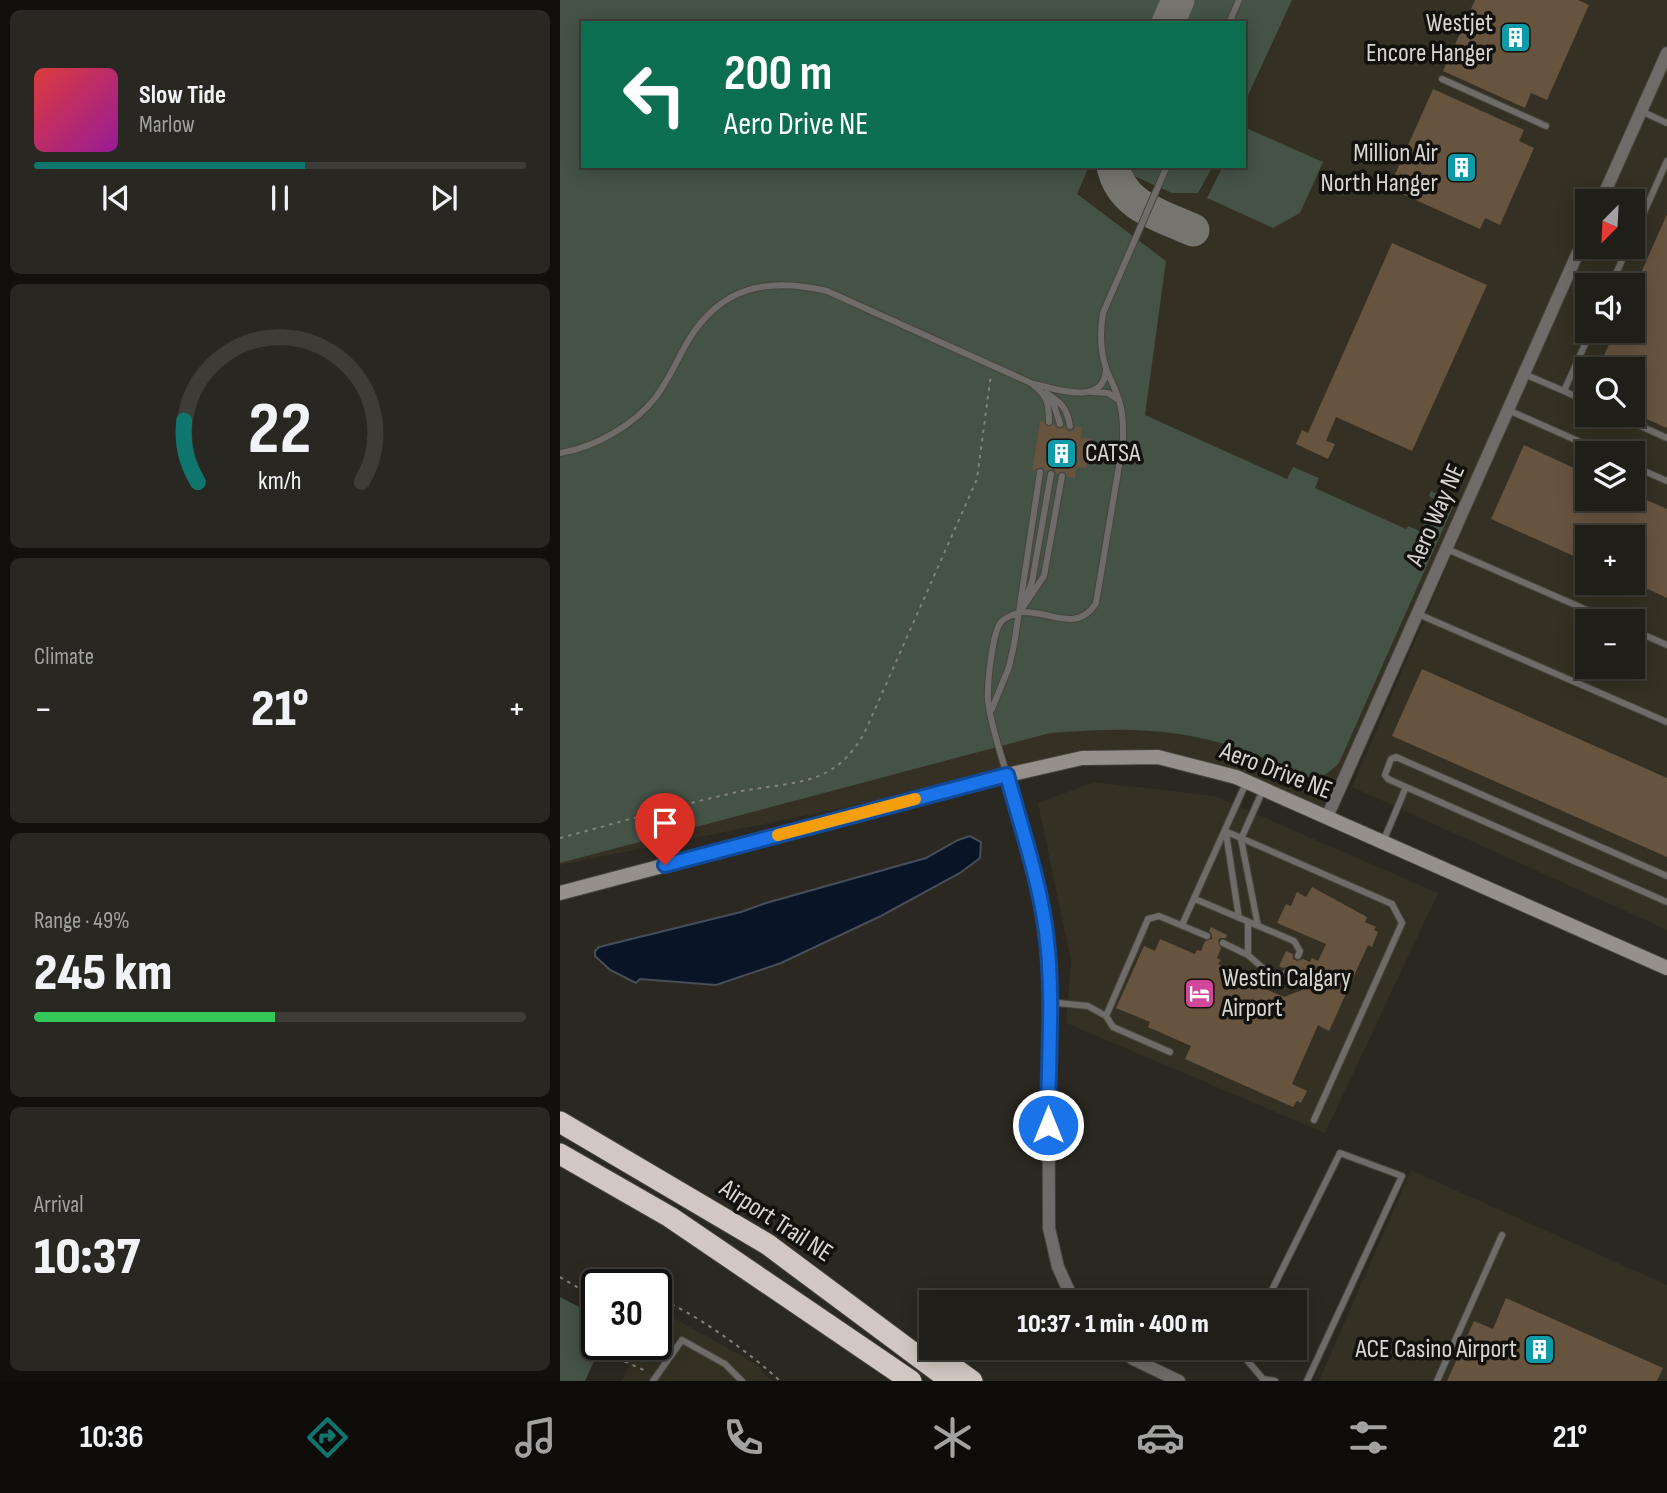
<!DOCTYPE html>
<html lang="en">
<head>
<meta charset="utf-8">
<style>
	:root { --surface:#201e18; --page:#282721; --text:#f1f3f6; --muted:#a2a2a2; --line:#3d3c37; --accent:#0f766e }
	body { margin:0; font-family:"Sofia Sans Condensed",sans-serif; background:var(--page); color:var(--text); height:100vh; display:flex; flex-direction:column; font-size:26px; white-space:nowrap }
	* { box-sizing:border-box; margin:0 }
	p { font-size:23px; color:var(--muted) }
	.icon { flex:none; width:38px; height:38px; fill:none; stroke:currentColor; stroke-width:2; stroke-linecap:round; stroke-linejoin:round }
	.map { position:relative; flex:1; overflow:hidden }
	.details { display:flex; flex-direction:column; gap:10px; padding:10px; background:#12100d; width:560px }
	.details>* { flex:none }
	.guide { position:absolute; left:21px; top:21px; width:665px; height:147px; border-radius:0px; box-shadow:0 4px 18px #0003,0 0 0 2px var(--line); background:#0b6e4f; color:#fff; overflow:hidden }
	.needle { width:46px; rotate:204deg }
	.controls { position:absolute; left:1015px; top:189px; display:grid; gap:14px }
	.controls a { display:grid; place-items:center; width:70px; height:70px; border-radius:0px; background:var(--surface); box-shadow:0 4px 18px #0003,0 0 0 2px var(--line); font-size:35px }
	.speed { position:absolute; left:21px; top:1269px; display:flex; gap:14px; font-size:35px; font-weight:700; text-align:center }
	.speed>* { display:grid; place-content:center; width:91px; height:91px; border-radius:50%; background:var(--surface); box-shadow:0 4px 18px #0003,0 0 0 2px var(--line); line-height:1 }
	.speed .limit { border:4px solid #111; border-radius:10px; background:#fff; color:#111 }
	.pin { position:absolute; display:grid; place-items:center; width:60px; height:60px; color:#fff; margin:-72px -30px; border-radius:50% 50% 50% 0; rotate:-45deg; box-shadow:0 0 7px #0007 }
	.pin .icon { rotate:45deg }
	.me { position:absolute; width:77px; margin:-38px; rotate:0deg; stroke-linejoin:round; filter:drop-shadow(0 0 5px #0008) }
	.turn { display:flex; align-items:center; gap:24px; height:147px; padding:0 28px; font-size:32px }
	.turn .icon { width:91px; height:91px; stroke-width:2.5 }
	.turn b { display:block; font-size:49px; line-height:60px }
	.big { font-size:52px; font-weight:800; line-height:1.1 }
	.details .tile { flex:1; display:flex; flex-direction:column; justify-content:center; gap:10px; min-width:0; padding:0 24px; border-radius:10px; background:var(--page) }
	.details .dial { align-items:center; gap:0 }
	.dial svg { height:182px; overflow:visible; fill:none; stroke:var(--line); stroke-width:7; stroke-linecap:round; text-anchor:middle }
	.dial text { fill:var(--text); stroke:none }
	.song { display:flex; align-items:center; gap:21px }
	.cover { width:84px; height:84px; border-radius:10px; background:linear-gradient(135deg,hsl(0 70% 55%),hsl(300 70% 35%)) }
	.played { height:7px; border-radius:4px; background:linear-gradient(90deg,var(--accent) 55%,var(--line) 55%) }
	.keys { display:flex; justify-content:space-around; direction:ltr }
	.heat { display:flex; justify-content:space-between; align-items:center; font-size:38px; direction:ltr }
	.charge { height:10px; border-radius:5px; background:linear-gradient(90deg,#34c759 49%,var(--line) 0) }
	.trip { position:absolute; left:359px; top:1290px; width:388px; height:70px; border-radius:0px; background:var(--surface); box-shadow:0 4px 18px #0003,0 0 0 2px var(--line); font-weight:800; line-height:70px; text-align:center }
	.menu { display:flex; height:112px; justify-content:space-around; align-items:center; background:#0d0c0a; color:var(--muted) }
	.menu .icon { width:49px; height:49px }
	.menu .active { color:var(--accent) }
	.menu b { font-size:32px; color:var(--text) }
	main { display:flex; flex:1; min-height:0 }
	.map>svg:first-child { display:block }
</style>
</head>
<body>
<main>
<section class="details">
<div class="tile">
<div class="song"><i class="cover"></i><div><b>Slow Tide</b><p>Marlow</p></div></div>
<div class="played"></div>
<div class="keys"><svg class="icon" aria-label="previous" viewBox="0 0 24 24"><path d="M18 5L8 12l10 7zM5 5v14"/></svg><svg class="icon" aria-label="pause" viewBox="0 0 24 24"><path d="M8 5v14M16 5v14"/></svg><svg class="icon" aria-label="next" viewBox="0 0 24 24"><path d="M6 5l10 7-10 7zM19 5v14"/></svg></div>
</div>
<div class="tile dial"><svg viewBox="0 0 100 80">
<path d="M14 69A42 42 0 1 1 86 69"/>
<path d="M14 69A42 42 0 0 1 8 42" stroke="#0f766e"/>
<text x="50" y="56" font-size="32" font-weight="700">22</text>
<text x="50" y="72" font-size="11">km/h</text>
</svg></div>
<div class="tile"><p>Climate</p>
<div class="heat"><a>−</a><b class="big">21°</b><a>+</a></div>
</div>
<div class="tile"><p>Range · 49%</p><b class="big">245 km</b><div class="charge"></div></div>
<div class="tile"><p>Arrival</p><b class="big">10:37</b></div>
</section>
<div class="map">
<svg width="1107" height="1381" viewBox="0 0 1107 1381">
	<rect width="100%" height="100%" fill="#2a2820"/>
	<!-- built -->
	<path fill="#343023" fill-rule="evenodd" d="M0,0h1107v930l-315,-143 115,-268 -5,-4 -135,302 -169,-60 -151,18 -447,90zM23,23h661v143h-661zM1027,201h46v46h-46zM1027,285h46v46h-46zM1027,369h46v46h-46zM1027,453h46v46h-46zM1027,537h46v46h-46zM1027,621h46v46h-46z
		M534,782l121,14 223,97 -113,240 -259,-110 5,-61 -33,-159z
		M851,1170l256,115v96h-348z
		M96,1308l100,56 16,17h-150l16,-37h18z"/>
	<!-- green -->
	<path fill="#455246" d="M0,0h603l-10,23h-570v143h506l-12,28 89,67 -21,154 142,64 6,-12 26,11 -4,10 91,41 2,-3 12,5 5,-9 3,1 9,-22 -8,-5 2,-5 18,9 4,7 -114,256c-9,9 -18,17 -32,14 -19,-5 -37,-17 -55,-24 -72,-26 -127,-26 -202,-20l-490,130z
		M632,0h100l-48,104v-81h-62z
		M684,127l79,35 -23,51 -27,15 -66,-30 16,-32h21z
		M571,166h82l-15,27h-26l-38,-17z
		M0,1297c29,16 37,12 37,47h5l-17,37h-25z"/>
	<!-- water -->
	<path fill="#0a1427" stroke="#474e5a" stroke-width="2" d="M410,836l11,6 -1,16 -20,15 -79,43 -100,47 -65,22 -76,-6 -4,4 -26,-13 -15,-14v-5l4,-4 142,-35 25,-9 160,-45 32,-18z"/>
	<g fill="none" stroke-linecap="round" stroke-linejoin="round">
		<!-- taxiway -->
		<path stroke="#76746e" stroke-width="33" d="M608,23l10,-23
			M553,166c8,40 47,49 80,64"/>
	</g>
	<!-- building -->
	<path fill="#67543f" d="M915,0h103l11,5 -42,95 -16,-7 -6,15 -82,-37z
		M873,89l91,41 -5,11 15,7 -34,77 -15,-7 -5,11 -91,-41z
		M1107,214v214l-34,-15v-44h-35l17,-38h18v-40z
		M832,243l95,42 -75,166 -76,-34 -10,24 9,3 -7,15 -32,-15 6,-14 6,3z
		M480,421h3l4,6 7,-3 4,5 7,-2 4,5 4,-1 3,-5 6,1 -1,11 10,1 -5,29 -10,-1 -1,11 -7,-1 -4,-6 -7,3 -3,-5h-4l-4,3 -4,-5 -10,4z
		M964,445l63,29v25h46v-5l34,15v89l-34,-16v-45h-46v25l-96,-43z
		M862,669l245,109v79l-275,-121z
		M752,887l55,30 -2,5 11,5 -2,3 4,2 -6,15 -4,-2 -39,86 -11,-6 -26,59 15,7 -6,12 -4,-2 -4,6 -108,-48 6,-13 -43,-19 2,-5 -34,-14 28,-62 11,5 5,-12 35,15 2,-4 4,1 4,-10 7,-2v-4l-3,-4 2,-4 16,8 -1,3h-6l-2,3 3,7 -4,10 4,2 -3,4 38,17v4l28,12 31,-12 -19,-11 -2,-8 -11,2 -4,-2 7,-15 7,3v5l4,2 6,-2 7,3 2,-4 6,3 8,-17 -49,-21 9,-19 5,2 6,-14 9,5z
		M946,1298l157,70 -6,13h-210l27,-60 19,8z"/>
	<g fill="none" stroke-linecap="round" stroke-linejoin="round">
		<defs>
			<path id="lane" d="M669,23l10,-23
				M882,79l104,47
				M1081,111l26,12
				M1073,237l34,-76
				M1051,285l17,-38
				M964,374l40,17 27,-60
				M474,384c21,5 71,23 72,-15
				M1004,391l23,11
				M532,392l16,1 9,6
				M486,393c15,9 21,15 24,33
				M490,400l4,5 6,19
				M948,410l97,43
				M1056,415l51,23
				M0,453c34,-5 74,-28 96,-56 13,-18 21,-37 32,-56 33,-55 80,-64 139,-50l204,92c16,12 18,19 18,39
				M1073,466l34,15
				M887,549l165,72
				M465,600l7,-18 19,-108
				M461,610l23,-34 18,-100
				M858,614l249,108
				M1073,630l34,15
				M432,709l17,-42 5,-22 26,-173
				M447,775c-7,-24 -16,-49 -19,-74 -1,-14 4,-71 14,-80 4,-4 14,-8 19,-9 28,-2 56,22 75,-9l27,-161c0,-12 1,-25 -3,-38 -3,-13 -10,-24 -14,-36 -6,-18 -6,-37 -3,-55l64,-147
				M846,787l261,115
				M665,831l167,73 10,19 -88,197
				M666,833l13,85
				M823,842l23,-55 -18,-8 -3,-4 6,-16 5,-2 271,119
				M635,899l99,42 6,10 -2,5
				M622,925l64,-142
				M698,926l-17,-87 22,-49
				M663,943l25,12 16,14 15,7 12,-5
				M688,955v-33
				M488,1002l40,4 18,10
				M610,1052l-57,-25 -7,-11 42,-97 11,-3 48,20
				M706,1302l74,-149 62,23 -95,205
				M684,1348l-3,5 22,26 12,2
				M93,1381l29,-41 43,24 17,17
				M877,1381l65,-146"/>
			<path id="street" d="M1041,201l66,-148
				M447,775c18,67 38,128 41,197l1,256 9,39 16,35
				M767,817l260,-585
				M558,1348l15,11 46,22"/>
			<path id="secondary" d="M0,893l447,-118 75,-17 76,-1 78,20 431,191"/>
			<path id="highway" d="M0,1122l207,122 184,137
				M0,1154l110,63 241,164
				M383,1360l29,21"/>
		</defs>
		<!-- lane casing -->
		<use href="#lane" stroke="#46443c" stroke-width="8"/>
		<!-- street casing -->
		<use href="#street" stroke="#46443c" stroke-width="14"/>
		<!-- secondary casing -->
		<use href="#secondary" stroke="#46443c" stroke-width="16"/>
		<!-- highway casing -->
		<use href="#highway" stroke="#46443c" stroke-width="23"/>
		<!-- path -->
		<path stroke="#82817a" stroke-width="2" stroke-dasharray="3.5 5" stroke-linecap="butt" d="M0,838c57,-15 115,-32 173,-45 28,-7 69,-7 94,-21 17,-9 27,-22 37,-38l113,-255 14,-105
			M0,1277l37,22
			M96,1298c33,10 98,58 124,83
			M57,1358l31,14"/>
		<!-- lane -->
		<use href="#lane" stroke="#6e6b68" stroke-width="6"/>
		<!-- street -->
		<use href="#street" stroke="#6e6b68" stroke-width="12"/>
		<!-- secondary -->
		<use href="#secondary" stroke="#95908c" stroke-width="14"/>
		<!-- highway -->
		<use href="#highway" stroke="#d0c8c1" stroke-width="21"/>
	</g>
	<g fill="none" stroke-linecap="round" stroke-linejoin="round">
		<defs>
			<path id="route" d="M105,865l342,-90c14,52 32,104 39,157 8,60 2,132 2,193"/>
		</defs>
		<!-- route casing -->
		<use href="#route" stroke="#114b97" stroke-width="18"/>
		<!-- route -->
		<use href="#route" stroke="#1a73e8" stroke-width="12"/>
		<!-- slow -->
		<path stroke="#f59e0b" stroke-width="12" d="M218,835l137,-36"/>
	</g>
	<!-- icons -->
	<defs>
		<symbol id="building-square" viewBox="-11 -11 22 22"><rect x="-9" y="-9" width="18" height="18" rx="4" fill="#0f9aa8" stroke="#12110d"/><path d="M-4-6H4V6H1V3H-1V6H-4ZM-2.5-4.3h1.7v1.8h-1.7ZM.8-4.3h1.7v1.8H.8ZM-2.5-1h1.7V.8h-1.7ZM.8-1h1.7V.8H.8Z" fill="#fff"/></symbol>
		<symbol id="hotel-square" viewBox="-11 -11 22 22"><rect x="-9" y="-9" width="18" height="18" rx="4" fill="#d1479c" stroke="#12110d"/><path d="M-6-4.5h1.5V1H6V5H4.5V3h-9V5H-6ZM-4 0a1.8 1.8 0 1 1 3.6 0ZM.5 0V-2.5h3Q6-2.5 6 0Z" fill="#fff"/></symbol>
	</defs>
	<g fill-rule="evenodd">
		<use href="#building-square" x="938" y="20" width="35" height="35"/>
		<use href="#building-square" x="884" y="150" width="35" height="35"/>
		<use href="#building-square" x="484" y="436" width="35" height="35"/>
		<use href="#hotel-square" x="622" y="976" width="35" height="35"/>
		<use href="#building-square" x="962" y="1332" width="35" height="35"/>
	</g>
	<g text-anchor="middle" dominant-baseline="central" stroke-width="7" stroke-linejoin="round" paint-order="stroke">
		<!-- poi labels -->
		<g font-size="26" fill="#d6d5d0" stroke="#12110d" text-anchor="end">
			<text x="933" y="23">Westjet<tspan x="933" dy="30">Encore Hanger</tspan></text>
			<text x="878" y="153">Million Air<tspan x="878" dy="30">North Hanger</tspan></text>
			<text x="525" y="453" text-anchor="start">CATSA</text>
			<text x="662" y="978" text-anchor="start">Westin Calgary<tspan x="662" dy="30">Airport</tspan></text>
			<text x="957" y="1349">ACE Casino Airport</text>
		</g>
		<!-- street labels -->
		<g font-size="26" fill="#d6d5d0" stroke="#12110d">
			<text transform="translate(876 515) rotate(-66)">Aero Way NE</text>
			<text transform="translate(716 771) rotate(21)">Aero Drive NE</text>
			<text transform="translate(216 1221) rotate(33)">Airport Trail NE</text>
		</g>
	</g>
</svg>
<div class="controls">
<a><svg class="needle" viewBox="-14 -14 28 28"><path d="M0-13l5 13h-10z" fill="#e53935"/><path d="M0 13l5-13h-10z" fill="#a2a2a2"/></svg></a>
<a><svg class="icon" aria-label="sound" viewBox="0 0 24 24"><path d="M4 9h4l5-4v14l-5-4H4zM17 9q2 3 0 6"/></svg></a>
<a><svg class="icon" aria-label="search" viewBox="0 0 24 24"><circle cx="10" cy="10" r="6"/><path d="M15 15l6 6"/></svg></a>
<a><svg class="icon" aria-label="layers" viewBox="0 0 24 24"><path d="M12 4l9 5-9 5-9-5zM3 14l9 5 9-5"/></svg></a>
<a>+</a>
<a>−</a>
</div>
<div class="speed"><div class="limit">30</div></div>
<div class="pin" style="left:105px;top:865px;background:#d93025"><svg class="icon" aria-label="arrive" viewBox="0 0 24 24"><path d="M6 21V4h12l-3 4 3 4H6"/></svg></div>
<svg class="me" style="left:488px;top:1125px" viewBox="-20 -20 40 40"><circle r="17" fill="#1a73e8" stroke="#fff" stroke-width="3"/><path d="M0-11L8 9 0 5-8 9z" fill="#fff"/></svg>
<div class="trip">10:37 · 1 min · 400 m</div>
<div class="guide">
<div class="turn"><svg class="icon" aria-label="left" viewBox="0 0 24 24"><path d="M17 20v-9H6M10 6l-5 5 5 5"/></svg><div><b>200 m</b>Aero Drive NE</div></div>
</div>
</div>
</main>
<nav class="menu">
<b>10:36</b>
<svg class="icon active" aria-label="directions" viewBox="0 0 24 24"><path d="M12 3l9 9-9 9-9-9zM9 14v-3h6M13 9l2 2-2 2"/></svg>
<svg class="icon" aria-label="music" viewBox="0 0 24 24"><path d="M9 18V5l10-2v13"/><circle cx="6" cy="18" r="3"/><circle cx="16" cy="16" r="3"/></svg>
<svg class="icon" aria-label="phone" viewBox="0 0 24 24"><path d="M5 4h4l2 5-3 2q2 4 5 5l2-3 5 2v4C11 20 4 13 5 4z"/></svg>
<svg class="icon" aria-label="climate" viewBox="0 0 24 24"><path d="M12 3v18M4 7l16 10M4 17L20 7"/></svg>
<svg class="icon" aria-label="car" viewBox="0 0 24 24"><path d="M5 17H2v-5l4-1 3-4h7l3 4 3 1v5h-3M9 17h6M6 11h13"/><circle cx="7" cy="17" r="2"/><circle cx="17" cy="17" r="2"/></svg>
<svg class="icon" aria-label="filters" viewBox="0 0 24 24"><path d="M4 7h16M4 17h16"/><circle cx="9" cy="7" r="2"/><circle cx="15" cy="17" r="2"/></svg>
<b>21°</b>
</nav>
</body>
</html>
